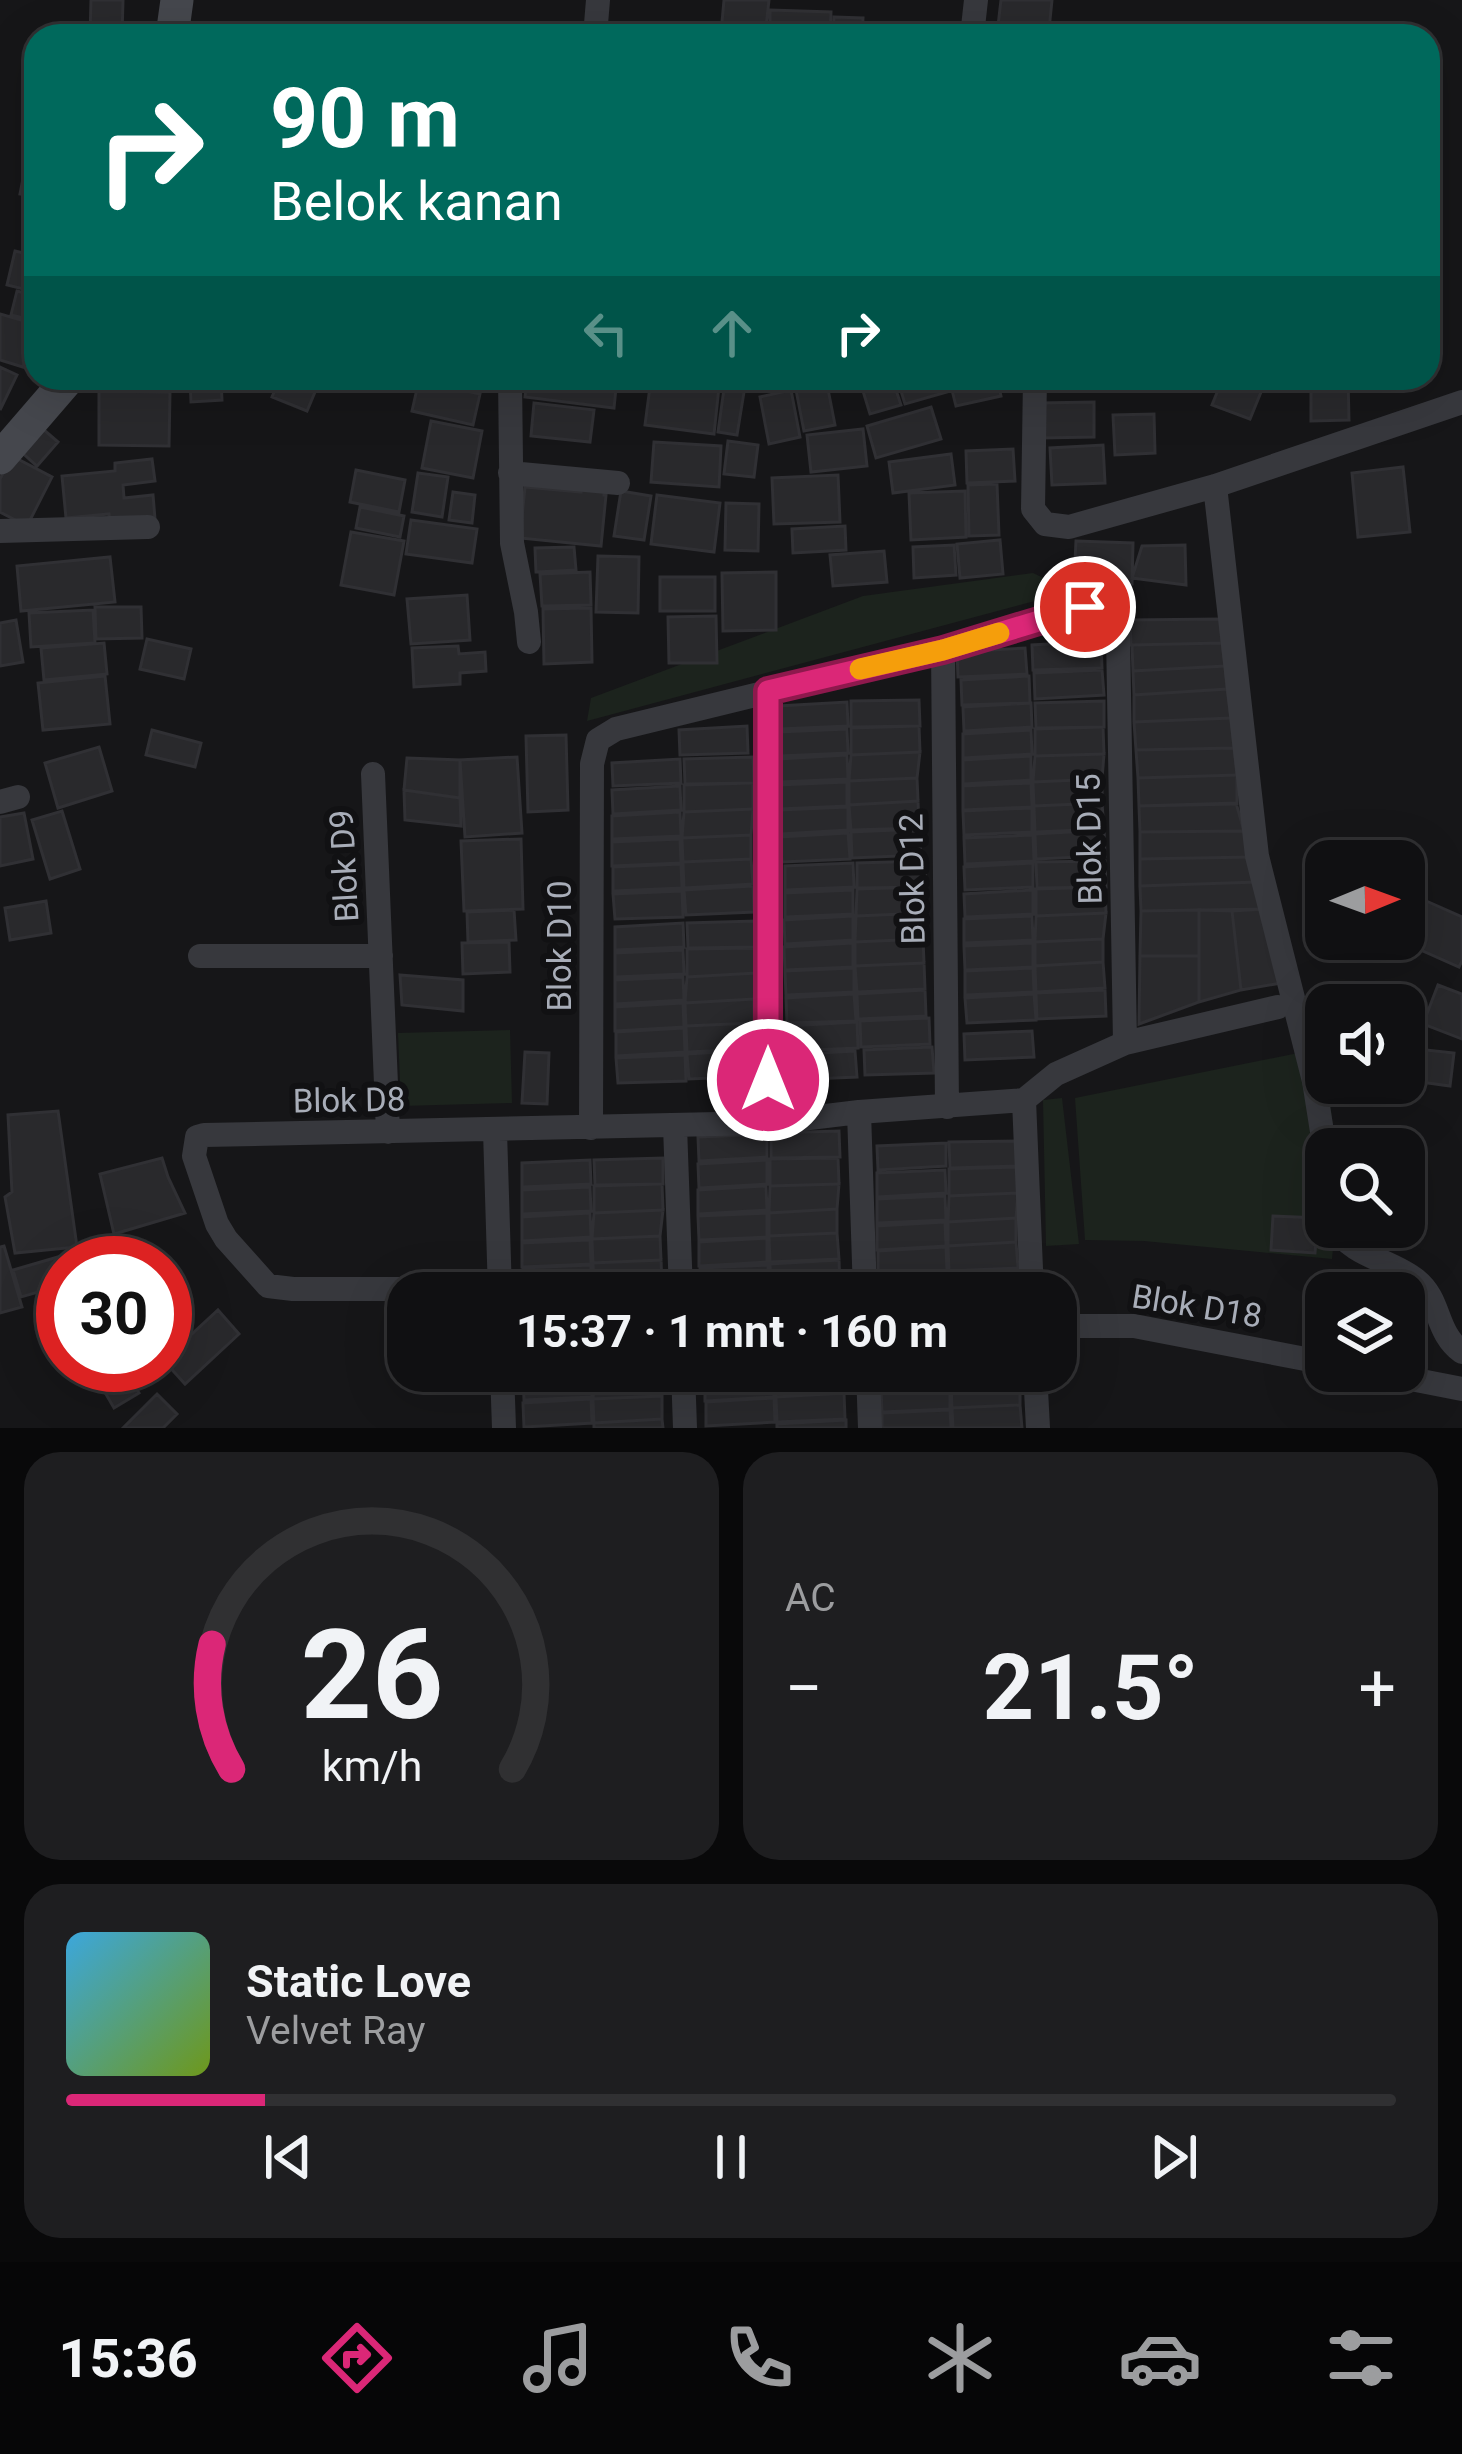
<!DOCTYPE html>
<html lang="id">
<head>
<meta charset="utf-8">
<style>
	:root { --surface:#101012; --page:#1e1e20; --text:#f1f3f6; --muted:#9c9d9f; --line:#303032; --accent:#db2777 }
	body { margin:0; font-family:Roboto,sans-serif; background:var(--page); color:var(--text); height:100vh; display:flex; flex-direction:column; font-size:45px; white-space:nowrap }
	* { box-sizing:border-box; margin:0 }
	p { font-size:39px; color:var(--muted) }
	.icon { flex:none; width:66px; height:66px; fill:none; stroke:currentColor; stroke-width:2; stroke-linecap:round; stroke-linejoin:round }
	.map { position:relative; height:1428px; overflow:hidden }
	.panel { display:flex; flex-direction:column; gap:24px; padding:24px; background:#09090a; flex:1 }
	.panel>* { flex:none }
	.guide { position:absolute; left:24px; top:24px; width:1416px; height:366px; border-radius:36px; box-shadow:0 12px 48px #0002,0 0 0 3px var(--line); background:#00695c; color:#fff; overflow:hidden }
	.needle { width:78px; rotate:89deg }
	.fabs { position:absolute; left:1305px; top:840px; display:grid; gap:24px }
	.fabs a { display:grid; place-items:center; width:120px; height:120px; border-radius:24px; background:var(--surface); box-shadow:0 12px 48px #0002,0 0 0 3px var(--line); font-size:60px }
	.speed { position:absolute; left:36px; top:1236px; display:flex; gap:24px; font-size:60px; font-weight:700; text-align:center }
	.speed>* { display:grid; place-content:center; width:156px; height:156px; border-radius:50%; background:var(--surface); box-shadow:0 12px 48px #0002,0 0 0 3px var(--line); line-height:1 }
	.speed .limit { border:18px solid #d22; background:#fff; color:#111 }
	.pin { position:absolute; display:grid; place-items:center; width:102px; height:102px; color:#fff; margin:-51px; border:6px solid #fff; border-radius:50%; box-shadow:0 3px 12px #0007 }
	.me { position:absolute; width:132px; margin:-66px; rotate:0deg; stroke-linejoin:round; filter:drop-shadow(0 0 9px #0008) }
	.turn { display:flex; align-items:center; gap:42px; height:252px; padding:0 48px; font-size:54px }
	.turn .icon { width:156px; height:156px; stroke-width:2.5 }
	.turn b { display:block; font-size:84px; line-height:102px }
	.lanes { display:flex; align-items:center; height:114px; padding:0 48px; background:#0003; justify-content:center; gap:60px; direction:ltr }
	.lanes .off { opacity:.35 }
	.big { font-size:90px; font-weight:700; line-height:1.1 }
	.panel .widget { flex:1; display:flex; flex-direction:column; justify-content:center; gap:18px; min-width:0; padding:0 42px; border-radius:36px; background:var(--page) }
	.panel .dial { align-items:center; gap:0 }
	.dial svg { height:312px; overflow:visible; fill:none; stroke:var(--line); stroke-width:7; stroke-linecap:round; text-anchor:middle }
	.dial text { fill:var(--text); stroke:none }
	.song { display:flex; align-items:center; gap:36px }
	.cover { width:144px; height:144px; border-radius:18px; background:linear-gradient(135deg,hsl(200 70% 55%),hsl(80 70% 35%)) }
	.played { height:12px; border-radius:6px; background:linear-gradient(90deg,var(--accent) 15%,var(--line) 15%) }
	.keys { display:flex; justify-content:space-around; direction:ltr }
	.heat { display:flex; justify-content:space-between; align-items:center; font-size:66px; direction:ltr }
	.panel .tiles { flex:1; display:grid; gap:24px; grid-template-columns:1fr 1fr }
	.widget:last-child { grid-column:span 2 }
	.trip { position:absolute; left:387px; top:1272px; width:690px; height:120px; border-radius:36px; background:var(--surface); box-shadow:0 12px 48px #0002,0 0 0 3px var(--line); font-weight:700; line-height:120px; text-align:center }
	.menu { display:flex; height:192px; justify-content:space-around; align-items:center; background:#060607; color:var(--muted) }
	.menu .icon { width:84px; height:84px }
	.menu .selected { color:var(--accent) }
	.menu b { font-size:54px; color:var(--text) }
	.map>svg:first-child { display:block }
</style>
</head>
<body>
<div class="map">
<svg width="1462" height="1428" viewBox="0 0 1462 1428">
	<rect width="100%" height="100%" fill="#161618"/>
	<!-- green -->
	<path fill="#1c231d" d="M1033,573l32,15 -4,6 -474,127 4,-23 272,-102z
		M510,1030l2,73 -111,3 -3,-73z
		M1323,1048l13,101h-10v78h9l-3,32 -188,-18 -59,-1 -10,-142z
		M1062,1098l17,146 -33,2 -3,-146z"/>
	<!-- building -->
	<path fill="#29292c" stroke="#303034" stroke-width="3" d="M91,0h32l-1,36h-32z
		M724,0h45l-4,36 -44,-3z
		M1001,0h51l-3,30 -51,-4z
		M770,10l61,2 -1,24h-60z
		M834,17l29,1 -1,18h-29z
		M28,153l8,2v41l-16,-2z
		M15,251l21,5v36l-29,-7z
		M17,291l19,5v25l-25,-6z
		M0,314l35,10 -12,43 -23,-7z
		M0,367l17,8 -17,35z
		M190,378h31l1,22 -31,2z
		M280,378l35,14 -8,19 -35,-14z
		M421,378h62l-2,13z
		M527,378h90l-3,30 -89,-11z
		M859,378h33l9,27 -31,9z
		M897,378h46l4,14 -42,12z
		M949,378h48l4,18 -45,10z
		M1041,378h54v12l-43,1v-12z
		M1223,378l38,14 -11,27 -38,-14z
		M1311,378h37l1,42 -38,1z
		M651,379l68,8 -5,47 -69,-9z
		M419,380l61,14 -7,31 -61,-14z
		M827,384l8,41 -31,6 -8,-41z
		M724,389l20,3 -7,43 -19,-3z
		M791,390l9,47 -31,7 -9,-47z
		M99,391l71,1 -1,54 -70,-1z
		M1094,402v35l-53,1 -1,-35z
		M534,403l60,7 -4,32 -59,-6z
		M931,407l10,32 -65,19 -9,-32z
		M1154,414l1,39 -40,2 -2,-40z
		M431,421l51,10 -9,47 -51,-10z
		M37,424l21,18 -21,24 -20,-18z
		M863,429l4,37 -56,6 -4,-37z
		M728,441l30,4 -4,32 -30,-3z
		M654,442l67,4 -2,41 -68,-5z
		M1103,445l2,38 -53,2 -2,-37z
		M1013,449l2,32 -48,2 -1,-32z
		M951,454l4,31 -62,8 -4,-31z
		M12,456l40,21 -25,49 -27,-14v-33z
		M152,459l3,22 -32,4 1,13 29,-3 2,24 -45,5 -1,-10 -43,4 -4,-42 53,-5v-8z
		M1403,467l7,65 -52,5 -6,-64z
		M356,470l49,10 -6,32 -49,-10z
		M418,473l30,4 -6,40 -30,-5z
		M838,475l2,47 -66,2 -2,-46z
		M581,482l23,2v11h2l-5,51 -81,-8 5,-51 56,5z
		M997,484l2,51 -30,1 -1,-51z
		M621,491l30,5 -7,44 -30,-4z
		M965,491l1,46 -55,3 -2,-47z
		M453,492l22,3 -3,28 -23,-3z
		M657,495l63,8 -6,49 -63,-8z
		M726,503l33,1 -1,47 -33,-1z
		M360,507l44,9 -4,21 -44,-9z
		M411,520l66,9 -5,34 -66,-9z
		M845,526l1,24 -53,3 -1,-24z
		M351,532l53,9 -10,54 -53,-10z
		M1000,540l3,34 -43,4 -3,-34z
		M1076,541l57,2 -1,41 -58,-2z
		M954,545l2,30 -42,3 -1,-31z
		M1185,545l1,40 -54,-7 10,-32z
		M574,547l2,23 -40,2 -1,-24z
		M884,551l3,31 -54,4 -3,-31z
		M598,556l41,1 -1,56 -42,-1z
		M110,557l5,45 -94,9 -4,-45z
		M590,572l1,33 -49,1 -2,-32z
		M776,572v58l-53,1 -1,-58z
		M660,577h55v34h-55z
		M467,595l3,45 -59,4 -4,-45z
		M95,607h46l1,31 -46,1z
		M591,608l1,54 -48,2 -1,-55z
		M93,610l2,33 -64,4 -2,-34z
		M716,616l1,47h-48l-1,-46z
		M1220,619l2,24 -91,2 -1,-25z
		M16,620l7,42 -23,4v-43z
		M147,639l44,10 -7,30 -44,-10z
		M1101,641l1,27 -69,2 -1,-25z
		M104,643l3,31 -63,6 -3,-32z
		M1222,643l3,23 -92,5 -1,-26z
		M458,646l1,8 26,-2 1,19 -26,2v11l-46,3 -2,-39z
		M1025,648l2,26 -69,3 -1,-25z
		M1225,666l2,23 -93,6 -1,-24z
		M1102,670l2,25 -69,4 -1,-26z
		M105,676l5,48 -67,6 -5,-47z
		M1029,676l1,27 -68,2 -1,-25z
		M1227,689l4,29 -97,4v-27z
		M919,700l1,26 -69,1v-26z
		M1104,701v26l-68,1 -1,-25z
		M847,702l1,24 -69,3v-23z
		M1031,703l1,24 -68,4 -1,-24z
		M1231,718l3,30 -98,2 -2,-28z
		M747,726l1,27 -68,2 -1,-25z
		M919,726l1,26 -69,3v-27z
		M1103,727l1,27 -69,2v-27z
		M847,729l1,24 -69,3v-24z
		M152,730l49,13 -6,24 -49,-12z
		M1031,730l1,24 -69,4v-24z
		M566,735l2,75 -40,2 -2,-76z
		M99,747l13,44 -54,17 -13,-45z
		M1234,748l3,27 -99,3 -2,-28z
		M920,752l-3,26 -68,3 2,-26z
		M1104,754l-2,25 -69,3 2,-26z
		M847,755l1,24 -69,3v-23z
		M1031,756v24l-68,4v-24z
		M517,757l5,76 -57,4 -5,-77z
		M753,757l1,26 -69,1 -1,-25z
		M407,758l53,2v38l-56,-8z
		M680,759l1,24 -68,3 -1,-23z
		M1237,775v29l-98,2 -1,-28z
		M917,778l1,23 -69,4v-24z
		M1102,779v24l-68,3 -1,-24z
		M847,782v24l-68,3v-24z
		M753,783v26l-69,3v-27z
		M1031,783l1,24 -69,3v-24z
		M680,786l1,24 -68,4 -1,-24z
		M404,790l56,8 1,28 -56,-6z
		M918,801l1,27 -68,2 -2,-25z
		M1102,803l2,26 -69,3 -1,-26z
		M1236,803l8,28 -104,1 -1,-26z
		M848,807v23l-68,4v-24z
		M1032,808v24l-68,3 -1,-24z
		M753,809l-2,26 -69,3 2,-26z
		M62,811l18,58 -30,10 -18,-59z
		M680,812l1,24 -69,3v-23z
		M24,813l9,46 -33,7v-49z
		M919,829l2,26 -69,3 -1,-26z
		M1104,830l1,26 -69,3 -1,-25z
		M1244,831l7,26 -111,2v-27z
		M848,833l2,26 -68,3 -2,-25z
		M751,835v24l-68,3 -1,-24z
		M1033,835l1,26 -69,3 -1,-26z
		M521,839l2,70 -59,2 -3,-70z
		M680,839l1,24 -69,3v-24z
		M1251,857l6,25 -117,4v-27z
		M751,859l2,25 -69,4 -1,-26z
		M925,861l1,26 -69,1v-25z
		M1105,861l1,26 -69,1 -1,-26z
		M853,863l1,24 -69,3v-24z
		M1033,863v24l-68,3 -1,-23z
		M681,864l1,24 -69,3v-24z
		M1257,882l9,27 -125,2 -1,-25z
		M753,886l1,26 -68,3 -2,-25z
		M925,887l1,26 -70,3 1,-27z
		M1105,887l1,26 -70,3v-27z
		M853,890v24l-68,3v-24z
		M1033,890v24l-68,3 -1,-23z
		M682,891l1,26 -68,2 -2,-25z
		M1424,900l38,17v44l-3,6 -54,-24z
		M46,901l5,32 -41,7 -5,-32z
		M1266,909l15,74 -40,7 -9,-79z
		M514,910l2,30 -48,2 -1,-30z
		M1199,910l33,1 9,79 -42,12z
		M1199,910v46h-59l1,-45z
		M926,913l-3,26 -68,3 1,-26z
		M1106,913l-3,26 -68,3 1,-26z
		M853,916v24l-68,4 -1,-24z
		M1032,916l1,24 -69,3v-24z
		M756,921l1,26 -69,1 -1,-25z
		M683,923l1,24 -69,3v-23z
		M923,939l1,24 -69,3v-24z
		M1103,939v23l-68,4v-24z
		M509,942l1,30 -47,2 -1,-31z
		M853,943v24l-68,3 -1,-23z
		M1033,943v24l-68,3 -1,-24z
		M756,948v25l-69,4v-28z
		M683,950l1,24 -69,3v-24z
		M1140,956h59v46l-60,22z
		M1103,962l2,26 -69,4 -1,-26z
		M924,963l1,26 -68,3 -2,-26z
		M854,968v24l-68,3 -1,-24z
		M1033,968l1,24 -69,3v-24z
		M756,973l-2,26 -69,4 2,-26z
		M400,975l63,5v31l-61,-6z
		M683,977l1,23 -69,4v-24z
		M1438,985l24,9v45l-39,-15z
		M925,990l1,26 -68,3 -1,-25z
		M1105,990l1,26 -69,3 -1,-26z
		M854,994l2,27 -69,2 -1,-25z
		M1034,994l2,26 -69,3 -2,-25z
		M754,999v24l-68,3 -1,-23z
		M683,1003l1,24 -69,4v-24z
		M929,1018l1,26 -69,3 -1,-26z
		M857,1022l1,26 -69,3 -1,-25z
		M754,1023l1,26 -68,3 -1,-26z
		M684,1028l1,24 -69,4v-24z
		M1032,1031l2,26 -69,3 -1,-26z
		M932,1047l2,26 -69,2 -1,-25z
		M1417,1049l37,4 -4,33 -37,-5z
		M755,1050l2,26 -68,3 -2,-25z
		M855,1051l2,26 -69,3 -2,-25z
		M525,1052l24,1 -2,51 -25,-1z
		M685,1055l1,26 -68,2 -2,-25z
		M58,1111l19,136 -62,6 -10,-56 7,-5 -4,-77z
		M839,1131l1,26 -69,1v-25z
		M767,1134v23l-68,4 -1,-24z
		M1018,1141l1,25 -69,2 -1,-26z
		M946,1143v23l-68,4 -1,-24z
		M162,1158l6,19 17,36 -71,21 -14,-60z
		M663,1158v26l-68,1 -1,-25z
		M838,1158l1,26 -69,2v-27z
		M590,1160l1,24 -69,3v-24z
		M767,1160v24l-68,4 -1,-24z
		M1018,1167v26l-69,3v-27z
		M945,1170l1,23 -69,4v-24z
		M662,1184l1,26 -69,3v-27z
		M839,1184l-2,25 -68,4 1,-27z
		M766,1186l1,24 -69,4v-24z
		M590,1187l1,24 -69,3v-24z
		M1018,1193l-2,25 -68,4 1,-26z
		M945,1196l1,24 -69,3v-24z
		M837,1209v24l-68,3v-23z
		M663,1210l-3,26 -68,3 2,-26z
		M590,1213l1,24 -69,4v-24z
		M767,1213v24l-68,3 -1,-24z
		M1273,1216l45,2 -3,35 -44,-3z
		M1016,1218v24l-68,4v-24z
		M945,1222l1,24 -69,4v-24z
		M837,1233l2,26 -69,3 -1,-26z
		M660,1236l1,24 -68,3 -1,-24z
		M767,1238v24l-68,4v-24z
		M590,1240l1,24 -69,3v-24z
		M1016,1242l2,26 -69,3 -1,-25z
		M4,1246l18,61 -22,6v-66z
		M946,1247l1,24 -69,4v-24z
		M58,1257l5,28 -42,12 -8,-27z
		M661,1260l1,26 -68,2 -1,-25z
		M839,1260l1,26 -69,4 -1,-26z
		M591,1265v24l-68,3v-24z
		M768,1265l1,26 -68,2 -1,-25z
		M1017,1270l2,23h-69l-1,-20z
		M947,1274l1,19h-69l-1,-16z
		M218,1310l21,24 -54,50 -20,-22v-3z
		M101,1365h21l17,28 -25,15 -22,-38z
		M664,1371l-2,25 -69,3 2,-26z
		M844,1371v22l-68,4 -1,-24z
		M881,1371h69v11l-68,3z
		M952,1371h69l-1,10 -69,3z
		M591,1373l1,24 -68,3 -1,-23z
		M773,1373l1,24 -69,4v-24z
		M1020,1381v24l-68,3 -1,-24z
		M950,1385v24l-68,3 -1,-24z
		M844,1393l1,26 -68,3 -1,-25z
		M157,1394l20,20 -14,14h-40z
		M662,1396v23l-68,4 -1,-24z
		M774,1398l1,24 -69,4v-24z
		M591,1399l1,24 -68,4 -1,-24z
		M1020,1405l2,23h-69l-1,-20z
		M950,1410l1,18h-69v-15z
		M662,1419l1,9h-69v-5z
		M846,1420v8h-69v-4z"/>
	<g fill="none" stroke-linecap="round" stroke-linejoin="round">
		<!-- street -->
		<path stroke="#37383d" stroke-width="24" d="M595,36l3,-36
			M972,36l4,-36
			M510,378l2,165 14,69 3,30
			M1035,378l-2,131 12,15 24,3 146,-41 247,-84
			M510,473l108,10
			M1215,486l42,370 57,225 12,76
			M0,531l148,-4
			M943,649l4,458
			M768,691v432
			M373,774l15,358
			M0,802l18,-5
			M200,956h181
			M1024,1100l8,193
			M859,1112l6,181
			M675,1126l6,167
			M591,1128l1,-364 6,-24 18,-11 327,-80 142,-42 25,10 8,18 7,408
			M495,1131l5,162
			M1336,1227c14,29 56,33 80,53 26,21 18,51 46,72
			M500,1289h-207l-25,-3 -42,-47 -9,-15 -23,-68 3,-19 7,-2 564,-12 91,-11 165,-12 32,-26 69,-31 153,-36
			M1056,1326h78l192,37
			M502,1371l2,57
			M683,1371l2,57
			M868,1371l2,57
			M1035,1371l3,57
			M1370,1371l92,18"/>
		<!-- secondary -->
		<path stroke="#45474d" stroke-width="33" d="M172,36l5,-36
			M0,458l69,-80"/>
	</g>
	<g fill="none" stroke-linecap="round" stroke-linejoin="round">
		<defs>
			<path id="route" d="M768,1080v-389l175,-41 142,-43"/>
		</defs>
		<!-- route casing -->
		<use href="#route" stroke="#8e194d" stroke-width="30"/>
		<!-- route -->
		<use href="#route" stroke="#db2777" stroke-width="21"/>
		<!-- slow -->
		<path stroke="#f59e0b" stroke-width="21" d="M860,669l83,-19 56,-17"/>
	</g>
	<g text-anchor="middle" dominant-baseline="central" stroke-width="12" stroke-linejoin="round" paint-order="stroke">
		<!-- street labels -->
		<g font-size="33" fill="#a8adb8" stroke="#111113">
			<text transform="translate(1089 839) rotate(-91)">Blok D15</text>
			<text transform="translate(344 866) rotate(-93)">Blok D9</text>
			<text transform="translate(912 879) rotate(-91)">Blok D12</text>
			<text transform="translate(559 946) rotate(-90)">Blok D10</text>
			<text transform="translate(349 1100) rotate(-1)">Blok D8</text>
			<text transform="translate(1197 1306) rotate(9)">Blok D18</text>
		</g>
	</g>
</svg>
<div class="fabs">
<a><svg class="needle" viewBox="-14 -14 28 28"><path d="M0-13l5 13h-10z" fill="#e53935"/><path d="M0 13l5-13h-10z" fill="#9c9d9f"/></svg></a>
<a><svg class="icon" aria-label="sound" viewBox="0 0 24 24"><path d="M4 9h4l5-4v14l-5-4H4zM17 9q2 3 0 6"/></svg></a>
<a><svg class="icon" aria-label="search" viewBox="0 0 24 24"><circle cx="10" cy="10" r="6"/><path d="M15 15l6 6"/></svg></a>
<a><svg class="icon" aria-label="layers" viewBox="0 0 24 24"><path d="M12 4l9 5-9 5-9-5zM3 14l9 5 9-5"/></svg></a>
</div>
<div class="speed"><div class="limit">30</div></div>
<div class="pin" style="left:1085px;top:607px;background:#d93025"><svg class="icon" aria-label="arrive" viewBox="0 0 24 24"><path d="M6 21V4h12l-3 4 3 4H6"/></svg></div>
<svg class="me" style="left:768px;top:1080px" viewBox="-20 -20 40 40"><circle r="17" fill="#db2777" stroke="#fff" stroke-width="3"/><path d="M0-11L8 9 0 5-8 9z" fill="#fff"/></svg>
<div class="trip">15:37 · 1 mnt · 160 m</div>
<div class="guide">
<div class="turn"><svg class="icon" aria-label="right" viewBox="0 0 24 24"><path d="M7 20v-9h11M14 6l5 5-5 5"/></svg><div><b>90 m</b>Belok kanan</div></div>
<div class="lanes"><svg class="icon off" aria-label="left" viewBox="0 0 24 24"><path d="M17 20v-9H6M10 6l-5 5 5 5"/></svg><svg class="icon off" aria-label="ahead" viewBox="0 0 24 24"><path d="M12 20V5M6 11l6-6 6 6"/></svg><svg class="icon" aria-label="right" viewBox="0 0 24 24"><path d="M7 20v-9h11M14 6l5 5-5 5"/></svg></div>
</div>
</div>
<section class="panel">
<div class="tiles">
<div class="widget dial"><svg viewBox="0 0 100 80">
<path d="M14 69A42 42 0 1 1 86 69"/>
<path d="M14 69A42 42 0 0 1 9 37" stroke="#db2777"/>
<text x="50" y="56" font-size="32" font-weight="700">26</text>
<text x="50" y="72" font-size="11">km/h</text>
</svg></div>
<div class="widget"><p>AC</p>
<div class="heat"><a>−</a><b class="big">21.5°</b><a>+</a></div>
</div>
<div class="widget">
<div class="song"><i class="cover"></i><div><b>Static Love</b><p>Velvet Ray</p></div></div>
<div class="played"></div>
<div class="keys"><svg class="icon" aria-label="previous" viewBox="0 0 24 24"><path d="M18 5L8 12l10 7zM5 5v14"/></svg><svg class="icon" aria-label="pause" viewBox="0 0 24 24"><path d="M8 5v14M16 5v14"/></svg><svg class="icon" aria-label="next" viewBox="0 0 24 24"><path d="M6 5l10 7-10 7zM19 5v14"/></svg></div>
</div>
</div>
</section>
<nav class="menu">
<b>15:36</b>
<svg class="icon selected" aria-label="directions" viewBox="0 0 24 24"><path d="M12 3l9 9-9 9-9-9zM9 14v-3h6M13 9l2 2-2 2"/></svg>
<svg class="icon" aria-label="music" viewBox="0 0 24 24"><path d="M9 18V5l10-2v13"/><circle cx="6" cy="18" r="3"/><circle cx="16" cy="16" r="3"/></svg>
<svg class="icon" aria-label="phone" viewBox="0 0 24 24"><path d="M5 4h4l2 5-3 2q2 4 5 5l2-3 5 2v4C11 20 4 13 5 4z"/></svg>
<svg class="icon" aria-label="climate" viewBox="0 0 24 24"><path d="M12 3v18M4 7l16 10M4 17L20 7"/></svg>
<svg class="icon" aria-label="car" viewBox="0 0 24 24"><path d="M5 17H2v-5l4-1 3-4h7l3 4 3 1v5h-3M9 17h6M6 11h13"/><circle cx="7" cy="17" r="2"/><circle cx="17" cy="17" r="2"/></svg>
<svg class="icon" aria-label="filters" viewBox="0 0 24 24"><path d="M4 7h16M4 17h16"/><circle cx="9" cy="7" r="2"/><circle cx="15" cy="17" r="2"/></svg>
</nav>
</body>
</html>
